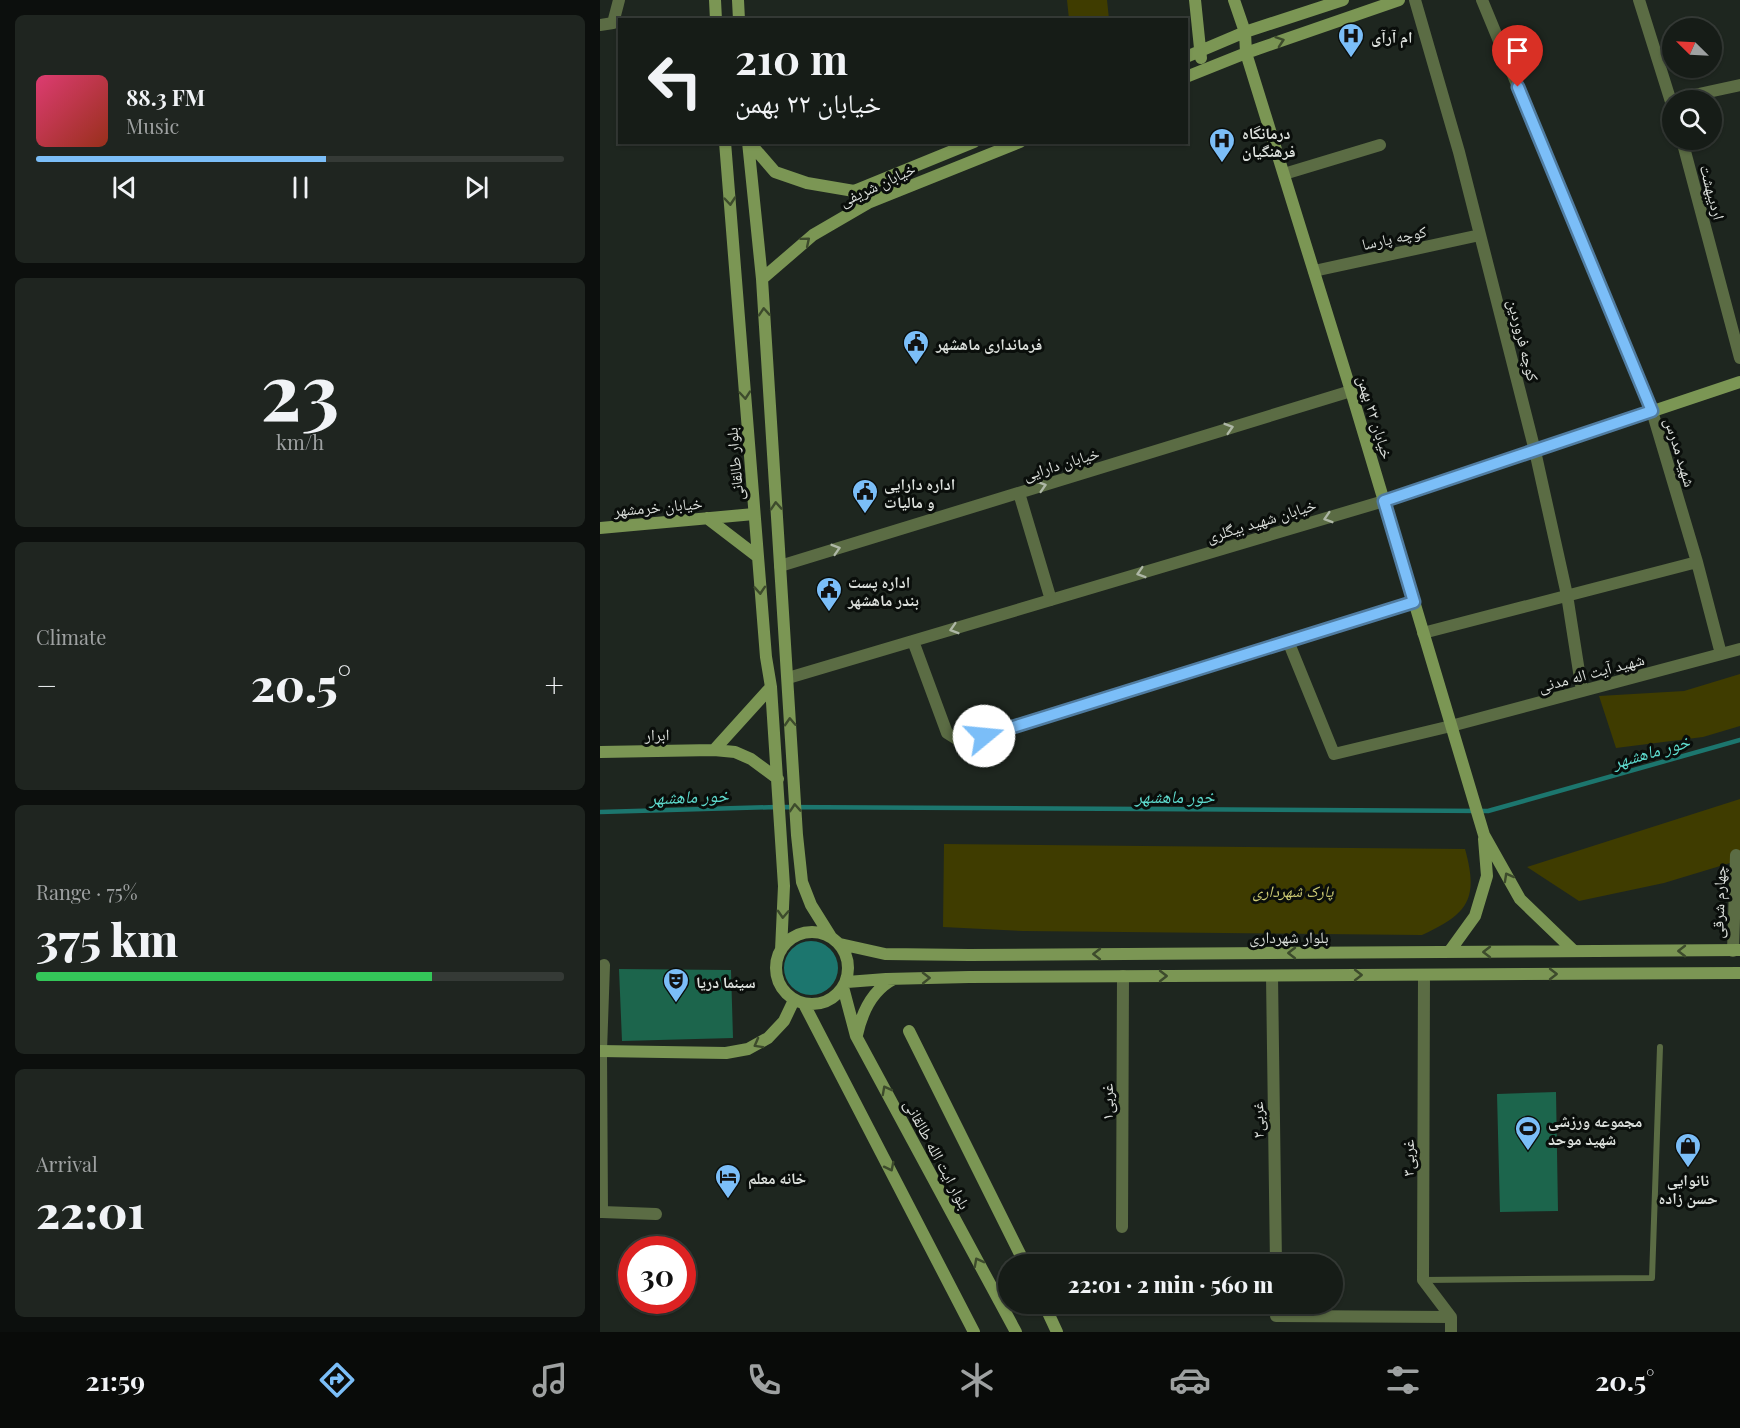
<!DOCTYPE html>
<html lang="en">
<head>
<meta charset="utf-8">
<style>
	:root { --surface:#161c17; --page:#1f2520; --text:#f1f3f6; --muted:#9ea1a1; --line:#353a36; --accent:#7bbef8 }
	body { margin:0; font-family:"Playfair Display","Noto Naskh Arabic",serif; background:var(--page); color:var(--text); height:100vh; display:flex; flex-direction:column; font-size:22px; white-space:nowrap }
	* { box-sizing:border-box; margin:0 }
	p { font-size:20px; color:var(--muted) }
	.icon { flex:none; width:33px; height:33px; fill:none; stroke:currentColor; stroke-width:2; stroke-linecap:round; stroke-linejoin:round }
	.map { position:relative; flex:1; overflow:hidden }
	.panel { display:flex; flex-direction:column; gap:15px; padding:15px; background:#0c0f0d; width:600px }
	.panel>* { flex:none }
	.top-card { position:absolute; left:18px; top:18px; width:570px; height:126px; border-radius:0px; box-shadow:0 2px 4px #0004,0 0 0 2px var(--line); background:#161c17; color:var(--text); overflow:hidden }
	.needle { width:39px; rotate:294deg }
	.buttons { position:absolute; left:1062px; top:18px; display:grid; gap:12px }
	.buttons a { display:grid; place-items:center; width:60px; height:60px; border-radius:50%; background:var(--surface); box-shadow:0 2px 4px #0004,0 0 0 2px var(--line); font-size:30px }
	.speed { position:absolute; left:18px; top:1236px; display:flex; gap:12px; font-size:30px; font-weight:700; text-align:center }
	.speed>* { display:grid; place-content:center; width:78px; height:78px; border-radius:50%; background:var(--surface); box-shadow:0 2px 4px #0004,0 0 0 2px var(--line); line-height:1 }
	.speed .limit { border:9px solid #d22; background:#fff; color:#111 }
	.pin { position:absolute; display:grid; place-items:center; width:51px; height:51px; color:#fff; margin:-62px -26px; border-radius:50% 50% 50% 0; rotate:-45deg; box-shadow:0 0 6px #0007 }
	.pin .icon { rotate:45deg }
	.me { position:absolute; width:66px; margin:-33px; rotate:73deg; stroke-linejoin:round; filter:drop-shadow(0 0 4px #0008) }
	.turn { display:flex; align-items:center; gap:21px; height:126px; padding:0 18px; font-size:27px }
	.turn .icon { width:78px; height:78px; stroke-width:2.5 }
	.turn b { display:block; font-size:42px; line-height:51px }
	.big { font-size:45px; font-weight:800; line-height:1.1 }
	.panel .widget { flex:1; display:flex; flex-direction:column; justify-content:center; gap:9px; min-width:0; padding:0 21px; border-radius:9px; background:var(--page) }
	.panel .dial { align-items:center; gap:0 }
	.dial b { font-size:78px; line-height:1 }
	.song { display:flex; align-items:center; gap:18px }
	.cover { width:72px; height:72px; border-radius:9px; background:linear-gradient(135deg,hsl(340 70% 55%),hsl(10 70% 35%)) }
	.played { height:6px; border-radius:3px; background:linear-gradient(90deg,var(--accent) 55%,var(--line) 55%) }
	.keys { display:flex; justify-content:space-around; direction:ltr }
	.heat { display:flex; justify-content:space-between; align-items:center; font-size:33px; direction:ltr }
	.charge { height:9px; border-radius:4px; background:linear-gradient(90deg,#34c759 75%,var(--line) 0) }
	.trip { position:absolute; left:398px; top:1254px; width:345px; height:60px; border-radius:30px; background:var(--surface); box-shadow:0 2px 4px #0004,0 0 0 2px var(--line); font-weight:800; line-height:60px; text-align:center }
	.tab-bar { display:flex; height:96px; justify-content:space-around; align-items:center; background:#090b09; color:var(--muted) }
	.tab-bar .icon { width:42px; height:42px }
	.tab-bar .current { color:var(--accent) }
	.tab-bar b { font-size:27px; color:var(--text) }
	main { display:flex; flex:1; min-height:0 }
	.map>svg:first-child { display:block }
</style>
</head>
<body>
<main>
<section class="panel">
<div class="widget">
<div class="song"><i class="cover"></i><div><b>88.3 FM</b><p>Music</p></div></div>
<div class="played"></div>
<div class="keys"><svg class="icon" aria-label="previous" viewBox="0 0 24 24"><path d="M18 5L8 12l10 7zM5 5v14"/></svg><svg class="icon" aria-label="pause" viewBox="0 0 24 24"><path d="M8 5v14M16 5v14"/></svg><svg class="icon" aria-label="next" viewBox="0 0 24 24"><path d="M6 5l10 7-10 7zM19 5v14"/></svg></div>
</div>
<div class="widget dial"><b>23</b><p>km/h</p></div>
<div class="widget"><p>Climate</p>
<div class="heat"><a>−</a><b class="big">20.5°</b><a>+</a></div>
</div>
<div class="widget"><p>Range · 75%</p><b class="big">375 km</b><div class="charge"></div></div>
<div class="widget"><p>Arrival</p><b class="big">22:01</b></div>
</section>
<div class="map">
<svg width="1140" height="1332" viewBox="0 0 1140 1332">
	<rect width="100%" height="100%" fill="#1e261f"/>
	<!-- green -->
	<path fill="#3f3c00" d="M467,0h40l2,19h-40z
		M1140,674v52l-37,11 -87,11 -17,-52 85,-5z
		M1140,799v61l-76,23 -85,18 -52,-34z
		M344,844l521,5c14,50 3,65 -43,86l-399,-4 -80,-4z"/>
	<!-- water -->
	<path fill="#1c766e" d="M184 968a27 27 0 1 1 54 0a27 27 0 1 1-54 0Z"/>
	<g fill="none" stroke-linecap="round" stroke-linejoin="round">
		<!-- stream -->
		<path stroke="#1c766e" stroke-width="4.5" d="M0,812l176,-5 712,4 252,-71"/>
	</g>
	<!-- building -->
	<path fill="#1c654c" d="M19,969l112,1 2,68 -111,3z
		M956,1092l2,119 -58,1 -3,-118z"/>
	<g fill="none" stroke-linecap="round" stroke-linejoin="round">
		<!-- lane -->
		<path stroke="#5b6c44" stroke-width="6" d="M823,1280l229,-2 8,-231"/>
		<!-- street -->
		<path stroke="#5b6c44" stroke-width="12" d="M815,0l44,152 76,299 32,144 15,96
			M882,0l170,411 45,151 24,92
			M1039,0l33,105
			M0,25l13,-2 6,-23
			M1071,100l69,-15
			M1082,140l58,218
			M684,174l96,-29
			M714,271l166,-36
			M419,493l32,107
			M180,566l571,-175
			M823,633l274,-71
			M313,641l34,92 16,10 451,-142
			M688,641l46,113 117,-28 289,-77
			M188,678l596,-177
			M1133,951l3,-96
			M824,975l-1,305 28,37v15
			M672,976l4,288
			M0,1212h2l-1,-161 3,-86
			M2,1212l54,2
			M522,1227l1,-251
			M676,1304v12l175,1"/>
		<!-- secondary -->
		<path stroke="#7b9654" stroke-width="12" d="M115,0l1,20
			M138,0l1,20
			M595,0l6,58
			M634,0l11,32 1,21 105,338 133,444 36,64 54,52
			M586,57l59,-25 98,-32
			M586,77l60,-24 153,-53
			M125,142l41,515 5,30 13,199 -3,64
			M148,142l14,137 35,556 5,47 9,23 20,32
			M149,142l26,30 32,11 47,8 120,-49
			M162,279l51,-44 55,-32 152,-61
			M784,501l356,-119
			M107,518l51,39
			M0,528l154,-14
			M114,750l57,-63
			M0,752l114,-2 21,2 16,7 27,20
			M176 968a36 36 0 1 1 72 0a36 36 0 1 1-72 0Z
			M240,944l45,10 84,1 771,-5
			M849,952l26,-36 12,-40 -3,-37
			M247,982l39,-3 83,-2 771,-4
			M243,987l13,49 160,296
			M204,1004l170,328
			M309,1031l116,233
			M257,1035c5,-23 15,-45 37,-56
			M0,1051l126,2 22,-4 20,-11 16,-17 10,-21
			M444,1304l13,28"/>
	</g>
	<!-- one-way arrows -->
	<defs><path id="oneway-chevron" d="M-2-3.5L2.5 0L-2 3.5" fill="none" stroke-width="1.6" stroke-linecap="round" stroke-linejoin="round" transform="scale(1.5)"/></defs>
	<g stroke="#3d4b2c">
		<use href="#oneway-chevron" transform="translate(680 41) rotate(-19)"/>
		<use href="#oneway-chevron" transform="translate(130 201) rotate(85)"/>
		<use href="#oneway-chevron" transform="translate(206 241) rotate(-40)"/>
		<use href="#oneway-chevron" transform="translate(164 312) rotate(-94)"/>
		<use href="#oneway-chevron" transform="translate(145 395) rotate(85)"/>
		<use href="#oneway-chevron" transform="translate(176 506) rotate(-94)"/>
		<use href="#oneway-chevron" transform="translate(160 590) rotate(86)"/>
		<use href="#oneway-chevron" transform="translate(190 722) rotate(-93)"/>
		<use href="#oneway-chevron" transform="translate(195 808) rotate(-94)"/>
		<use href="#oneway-chevron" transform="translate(908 877) rotate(-119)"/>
		<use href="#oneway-chevron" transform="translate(183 914) rotate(93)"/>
		<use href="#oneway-chevron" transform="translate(1082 951) rotate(180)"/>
		<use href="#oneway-chevron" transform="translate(887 952) rotate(180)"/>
		<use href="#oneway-chevron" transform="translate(692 953) rotate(180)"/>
		<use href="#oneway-chevron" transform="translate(497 954) rotate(180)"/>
		<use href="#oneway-chevron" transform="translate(953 974)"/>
		<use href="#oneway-chevron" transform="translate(758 975)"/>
		<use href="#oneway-chevron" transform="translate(563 976)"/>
		<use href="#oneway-chevron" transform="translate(326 978) rotate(-1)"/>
		<use href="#oneway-chevron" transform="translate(158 1044) rotate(151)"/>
		<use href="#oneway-chevron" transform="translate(286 1090) rotate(-118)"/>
		<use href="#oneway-chevron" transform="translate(290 1167) rotate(63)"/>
		<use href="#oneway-chevron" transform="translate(378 1262) rotate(-118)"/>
	</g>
	<g stroke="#aeb7a6">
		<use href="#oneway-chevron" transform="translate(629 428) rotate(-17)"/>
		<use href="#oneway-chevron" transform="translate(442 486) rotate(-17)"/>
		<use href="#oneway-chevron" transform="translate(728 518) rotate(163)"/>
		<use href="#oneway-chevron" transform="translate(236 549) rotate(-17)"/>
		<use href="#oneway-chevron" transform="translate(541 573) rotate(163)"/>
		<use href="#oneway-chevron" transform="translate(354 629) rotate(163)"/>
	</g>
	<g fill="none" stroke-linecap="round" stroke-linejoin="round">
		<defs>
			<path id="route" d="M384,736l430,-134 -30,-101 268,-90 -134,-324"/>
		</defs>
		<!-- route casing -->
		<use href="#route" stroke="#507ca1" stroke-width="15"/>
		<!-- route -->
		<use href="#route" stroke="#7bbef8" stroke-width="10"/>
	</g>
	<!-- icons -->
	<defs>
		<symbol id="hospital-pin" viewBox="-11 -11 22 30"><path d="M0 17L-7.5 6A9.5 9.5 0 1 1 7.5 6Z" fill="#7bbef8" stroke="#0a0e0b"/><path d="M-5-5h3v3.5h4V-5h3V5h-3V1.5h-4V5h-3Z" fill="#111"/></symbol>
		<symbol id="civic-pin" viewBox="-11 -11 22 30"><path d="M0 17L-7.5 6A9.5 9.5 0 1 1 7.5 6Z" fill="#7bbef8" stroke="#0a0e0b"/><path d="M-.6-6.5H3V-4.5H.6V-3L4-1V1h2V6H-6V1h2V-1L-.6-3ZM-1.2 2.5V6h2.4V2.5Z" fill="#111"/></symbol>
		<symbol id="theatre-pin" viewBox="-11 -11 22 30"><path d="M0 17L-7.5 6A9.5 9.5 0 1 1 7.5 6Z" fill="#7bbef8" stroke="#0a0e0b"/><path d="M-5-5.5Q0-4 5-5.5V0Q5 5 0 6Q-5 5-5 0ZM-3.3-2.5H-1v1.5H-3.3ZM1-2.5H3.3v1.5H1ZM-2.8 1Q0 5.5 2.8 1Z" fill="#111"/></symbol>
		<symbol id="stadium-pin" viewBox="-11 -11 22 30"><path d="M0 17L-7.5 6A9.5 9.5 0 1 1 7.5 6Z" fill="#7bbef8" stroke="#0a0e0b"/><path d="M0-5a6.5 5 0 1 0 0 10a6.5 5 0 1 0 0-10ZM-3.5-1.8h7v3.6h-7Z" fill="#111"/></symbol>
		<symbol id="shop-pin" viewBox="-11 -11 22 30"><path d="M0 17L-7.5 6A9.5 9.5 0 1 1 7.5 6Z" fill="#7bbef8" stroke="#0a0e0b"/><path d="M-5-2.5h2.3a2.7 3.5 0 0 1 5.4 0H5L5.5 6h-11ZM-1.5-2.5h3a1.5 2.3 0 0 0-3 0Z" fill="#111"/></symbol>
		<symbol id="hotel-pin" viewBox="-11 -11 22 30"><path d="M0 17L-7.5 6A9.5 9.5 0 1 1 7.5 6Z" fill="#7bbef8" stroke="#0a0e0b"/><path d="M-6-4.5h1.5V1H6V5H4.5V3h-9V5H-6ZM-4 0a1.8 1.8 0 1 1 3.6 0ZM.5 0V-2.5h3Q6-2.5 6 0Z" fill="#111"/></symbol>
	</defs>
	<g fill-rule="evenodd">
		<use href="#hospital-pin" x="736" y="21" width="30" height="40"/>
		<use href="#hospital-pin" x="607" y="126" width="30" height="40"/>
		<use href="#civic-pin" x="301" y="328" width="30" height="40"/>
		<use href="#civic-pin" x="250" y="477" width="30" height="40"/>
		<use href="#civic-pin" x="214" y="575" width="30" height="40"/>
		<use href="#theatre-pin" x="61" y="966" width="30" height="40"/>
		<use href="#stadium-pin" x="913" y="1114" width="30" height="40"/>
		<use href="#shop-pin" x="1073" y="1131" width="30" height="40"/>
		<use href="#hotel-pin" x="113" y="1162" width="30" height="40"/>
	</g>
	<g text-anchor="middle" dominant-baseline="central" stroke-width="6" stroke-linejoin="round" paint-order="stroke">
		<!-- poi labels -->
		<g font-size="16" font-weight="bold" fill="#dbdfdb" stroke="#0a0e0b" text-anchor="start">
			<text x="771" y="36">ام آرآی</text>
			<text x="642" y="132">درمانگاه<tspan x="642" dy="18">فرهنگیان</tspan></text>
			<text x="336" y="343">فرمانداری ماهشهر</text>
			<text x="284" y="483">اداره دارایی<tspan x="284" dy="18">و مالیات</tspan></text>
			<text x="248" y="581">اداره پست<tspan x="248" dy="18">بندر ماهشهر</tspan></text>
			<text x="96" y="981">سینما دریا</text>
			<text x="948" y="1120">مجموعه ورزشی<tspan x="948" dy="18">شهید موحد</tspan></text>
			<text x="148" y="1177">خانه معلم</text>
			<text x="1088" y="1179" text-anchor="middle">نانوایی<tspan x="1088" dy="18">حسن زاده</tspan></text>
		</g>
		<!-- street labels -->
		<g font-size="16" fill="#dbdfdb" stroke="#0a0e0b">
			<text transform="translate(277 184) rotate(-25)">خیابان شریفی</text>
			<text transform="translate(1113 192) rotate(75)">اردیبهشت</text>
			<text transform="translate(794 237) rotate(-12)">کوچه پارسا</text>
			<text transform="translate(924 340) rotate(76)">کوچه فروردین</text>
			<text transform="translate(776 417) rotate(73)">خیابان ۲۲ بهمن</text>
			<text transform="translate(1081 452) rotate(73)">شهید مدرس</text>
			<text transform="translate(461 463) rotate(-17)">خیابان دارایی</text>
			<text transform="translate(134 464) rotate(-95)">بلوار طالقانی</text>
			<text transform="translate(58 506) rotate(-5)">خیابان خرمشهر</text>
			<text transform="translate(661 520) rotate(-17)">خیابان شهید بیگلری</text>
			<text transform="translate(991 672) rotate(-15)">شهید آیت اله مدنی</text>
			<text transform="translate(57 734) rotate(-1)">ابرار</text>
			<text transform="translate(1118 902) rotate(-88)">چهارم شرقی</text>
			<text x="689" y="936">بلوار شهرداری</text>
			<text transform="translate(506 1102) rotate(-90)">۱غربی</text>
			<text transform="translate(657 1120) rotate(-91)">۲غربی</text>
			<text transform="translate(338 1154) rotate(62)">بلوار ایت الله طالقانی</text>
			<text transform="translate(807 1158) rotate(-90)">۳غربی</text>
		</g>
		<!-- park labels -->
		<g font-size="16" font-style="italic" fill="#d0ce75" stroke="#0a0e0b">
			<text x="693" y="890">پارک شهرداری</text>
		</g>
		<!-- water labels -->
		<g font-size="18" font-style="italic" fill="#5edacd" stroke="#0a0e0b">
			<text transform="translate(1051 751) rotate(-16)">خور ماهشهر</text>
			<text transform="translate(89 796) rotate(-2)">خور ماهشهر</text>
			<text x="575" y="796">خور ماهشهر</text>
		</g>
	</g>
</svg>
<div class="buttons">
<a><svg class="needle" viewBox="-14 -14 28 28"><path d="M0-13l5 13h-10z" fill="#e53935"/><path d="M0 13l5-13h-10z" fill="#9ea1a1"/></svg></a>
<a><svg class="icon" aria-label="search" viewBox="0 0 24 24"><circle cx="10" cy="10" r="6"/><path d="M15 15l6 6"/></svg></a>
</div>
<div class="speed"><div class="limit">30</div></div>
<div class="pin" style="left:918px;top:87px;background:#d93025"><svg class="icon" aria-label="arrive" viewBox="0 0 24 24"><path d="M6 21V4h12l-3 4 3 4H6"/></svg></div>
<svg class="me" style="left:384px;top:736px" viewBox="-20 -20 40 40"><circle r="19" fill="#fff"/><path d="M0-13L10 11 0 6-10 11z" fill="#7bbef8"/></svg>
<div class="trip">22:01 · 2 min · 560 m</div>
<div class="top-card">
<div class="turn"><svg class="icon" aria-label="left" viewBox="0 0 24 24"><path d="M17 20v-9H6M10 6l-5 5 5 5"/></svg><div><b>210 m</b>خیابان ۲۲ بهمن</div></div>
</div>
</div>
</main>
<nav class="tab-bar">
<b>21:59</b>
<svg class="icon current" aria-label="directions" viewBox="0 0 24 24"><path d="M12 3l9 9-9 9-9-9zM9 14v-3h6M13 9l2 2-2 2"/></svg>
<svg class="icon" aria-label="music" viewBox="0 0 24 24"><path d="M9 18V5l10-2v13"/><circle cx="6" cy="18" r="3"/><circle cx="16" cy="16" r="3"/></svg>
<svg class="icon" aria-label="phone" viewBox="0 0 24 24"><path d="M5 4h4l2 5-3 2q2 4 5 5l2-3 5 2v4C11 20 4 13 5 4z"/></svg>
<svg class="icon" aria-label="climate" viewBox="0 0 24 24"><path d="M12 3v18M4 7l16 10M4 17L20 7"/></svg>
<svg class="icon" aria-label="car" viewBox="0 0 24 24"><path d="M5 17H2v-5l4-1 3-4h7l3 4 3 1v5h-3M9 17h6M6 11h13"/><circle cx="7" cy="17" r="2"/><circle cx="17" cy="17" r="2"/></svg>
<svg class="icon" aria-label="filters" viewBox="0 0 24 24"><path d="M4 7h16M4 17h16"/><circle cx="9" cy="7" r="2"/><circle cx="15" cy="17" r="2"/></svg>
<b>20.5°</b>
</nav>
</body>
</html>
